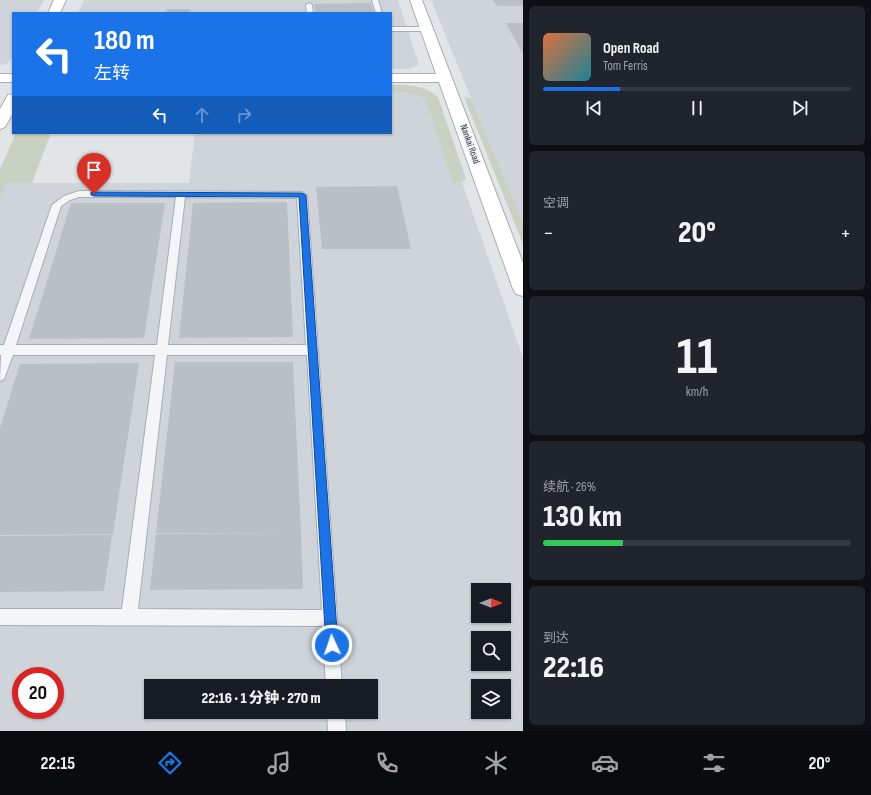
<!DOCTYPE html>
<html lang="zh">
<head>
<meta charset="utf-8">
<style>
	:root { --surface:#171b24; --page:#20242c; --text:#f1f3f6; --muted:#9ea1a6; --line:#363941; --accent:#1a73e8 }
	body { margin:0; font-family:"Sofia Sans Condensed","Noto Sans SC",sans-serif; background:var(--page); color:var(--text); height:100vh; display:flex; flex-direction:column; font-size:15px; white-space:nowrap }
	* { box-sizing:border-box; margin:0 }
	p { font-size:13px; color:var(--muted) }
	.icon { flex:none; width:22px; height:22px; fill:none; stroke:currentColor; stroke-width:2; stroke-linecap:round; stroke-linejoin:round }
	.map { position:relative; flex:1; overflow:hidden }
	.sheet { display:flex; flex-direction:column; gap:6px; padding:6px; background:#0d0f14; width:348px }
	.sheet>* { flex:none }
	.hud { position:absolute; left:12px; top:12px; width:380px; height:122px; border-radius:0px; box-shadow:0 1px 3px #0004; background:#1a73e8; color:#fff; overflow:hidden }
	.needle { width:26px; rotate:90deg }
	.fabs { position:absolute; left:471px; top:583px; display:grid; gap:8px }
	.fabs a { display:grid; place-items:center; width:40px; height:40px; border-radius:0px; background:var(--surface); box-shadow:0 1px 3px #0004; font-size:20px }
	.speed { position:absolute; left:12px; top:667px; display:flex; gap:8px; font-size:20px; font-weight:700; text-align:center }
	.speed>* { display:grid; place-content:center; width:52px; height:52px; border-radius:50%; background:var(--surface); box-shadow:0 1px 3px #0004; line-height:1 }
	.speed .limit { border:6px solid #d22; background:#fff; color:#111 }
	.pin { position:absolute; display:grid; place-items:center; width:34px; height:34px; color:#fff; margin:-41px -17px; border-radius:50% 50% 50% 0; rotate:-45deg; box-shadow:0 0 4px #0007 }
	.pin .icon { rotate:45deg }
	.me { position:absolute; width:44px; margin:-22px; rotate:357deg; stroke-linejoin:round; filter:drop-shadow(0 0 3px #0008) }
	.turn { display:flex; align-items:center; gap:14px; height:84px; padding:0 16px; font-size:18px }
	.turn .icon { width:52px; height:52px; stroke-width:2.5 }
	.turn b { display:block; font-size:28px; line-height:34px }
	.lanes { display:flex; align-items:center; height:38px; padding:0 16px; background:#0003; justify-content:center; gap:20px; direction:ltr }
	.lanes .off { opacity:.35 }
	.big { font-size:30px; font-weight:800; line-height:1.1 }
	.sheet .widget { flex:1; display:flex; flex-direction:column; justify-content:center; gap:6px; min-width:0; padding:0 14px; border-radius:6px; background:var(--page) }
	.sheet .dial { align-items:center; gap:0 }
	.dial b { font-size:52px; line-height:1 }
	.song { display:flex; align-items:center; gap:12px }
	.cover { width:48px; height:48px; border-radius:6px; background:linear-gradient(135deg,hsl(20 70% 55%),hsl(190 70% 35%)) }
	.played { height:4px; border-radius:2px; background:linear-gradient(90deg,var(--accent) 25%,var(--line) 25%) }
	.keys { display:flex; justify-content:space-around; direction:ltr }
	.heat { display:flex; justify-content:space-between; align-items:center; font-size:22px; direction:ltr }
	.charge { height:6px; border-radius:3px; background:linear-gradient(90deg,#34c759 26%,var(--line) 0) }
	.trip { position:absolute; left:144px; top:679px; width:234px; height:40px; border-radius:0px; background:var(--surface); box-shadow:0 1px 3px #0004; font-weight:800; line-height:40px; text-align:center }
	.dock { display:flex; height:64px; justify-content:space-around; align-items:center; background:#090b0e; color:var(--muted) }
	.dock .icon { width:28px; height:28px }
	.dock .current { color:var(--accent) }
	.dock b { font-size:18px; color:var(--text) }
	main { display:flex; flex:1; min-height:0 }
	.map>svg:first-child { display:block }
</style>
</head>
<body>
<main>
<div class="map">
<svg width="523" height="731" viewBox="0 0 523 731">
	<rect width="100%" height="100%" fill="#e1e5e8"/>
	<!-- built -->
	<path fill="#cfd4da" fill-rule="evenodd" d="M0,0h44l-7,13h-24v44l-7,7 -6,1z
		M84,0h314l21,65 -11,4h-17v-56h-313z
		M431,0h92v224l-60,-146z
		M391,92h15l19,6 27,84h10l61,176v373h-523v-532l7,-16h182l6,-50h196zM478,590h26v26h-26zM478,638h26v26h-26zM21,676h34v34h-34zM151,686h220v26h-220zM478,686h26v26h-26z"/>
	<!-- green -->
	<path fill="#c9d1c3" d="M391,85c18,0 33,0 47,12l28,82 -4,3h-10l-27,-84 -19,-6h-15z
		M464,97l7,1 52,125v21z
		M16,133h35l-19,50h-25l-7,16v-30z"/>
	<!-- building -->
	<path fill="#b9bfc4" d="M493,0h30v6h-26z
		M371,3l3,10h-58l-2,-9z
		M167,9h24l-1,4h-24z
		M506,23h17v31z
		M397,186l14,63h-89l-6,-62z
		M287,202l6,135 -114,1 14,-135z
		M71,203h94l-21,135 -115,1z
		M175,362h118l8,171h-145z
		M139,363l-26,171 -113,1v-107l20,-64z
		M301,533l2,56 -153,1 6,-56z
		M112,535l-8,56 -104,1v-56z"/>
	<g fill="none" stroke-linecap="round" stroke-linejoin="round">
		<defs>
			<path id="lane" d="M372,0h6l4,13h-6z
				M309,3l3,2 1,8h-6l-1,-8z
				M391,27h36l3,2 -3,2h-36z
				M79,191l223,1 5,3 35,491h-16l-4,-60 -322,-1v-16h122l33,-254h-142l-9,24 -4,2 1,-26h-1v-10h4l48,-140 12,-9zM79,197h97l-19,148h-141l45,-139 9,-6zM185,197l112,1 9,147h-138zM167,355h140l15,255 -184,-1z
				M327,712h18l1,19h-18z"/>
			<path id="secondary" d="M54,0h12l-6,13h-12z
				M410,0h12l101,263v33l-7,-2 -3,-5 -74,-207h-48v-8h45z
				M0,74h13v8h-13z
				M13,94v19l-8,14 -5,2v-20l8,-14z"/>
		</defs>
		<!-- lane casing -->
		<use href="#lane" stroke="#a7adb2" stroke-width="2"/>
		<!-- secondary casing -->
		<use href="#secondary" stroke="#a7adb2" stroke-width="2"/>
		<!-- lane -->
		<use href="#lane" fill="#f3f5f7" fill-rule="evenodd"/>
		<!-- secondary -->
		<use href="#secondary" fill="#fff" fill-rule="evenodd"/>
	</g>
	<!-- route -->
	<path fill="#1a73e8" stroke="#114b97" d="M91,192l211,1 4,2 32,450 -2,4 -4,2 -4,-2 -2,-4 -27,-448 -205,-1 -3,-1z"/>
	<g text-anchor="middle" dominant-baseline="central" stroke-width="3" stroke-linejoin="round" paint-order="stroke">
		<!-- far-street labels -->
		<g font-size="10" fill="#2b353e" stroke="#f0f3f6">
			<text transform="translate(470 144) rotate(70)">Nankai Road</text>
		</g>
	</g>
</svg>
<div class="fabs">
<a><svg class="needle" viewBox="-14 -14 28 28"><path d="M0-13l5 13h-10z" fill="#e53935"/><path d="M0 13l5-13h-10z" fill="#9ea1a6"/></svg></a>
<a><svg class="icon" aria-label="search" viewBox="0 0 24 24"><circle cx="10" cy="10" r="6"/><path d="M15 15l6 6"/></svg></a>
<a><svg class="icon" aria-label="layers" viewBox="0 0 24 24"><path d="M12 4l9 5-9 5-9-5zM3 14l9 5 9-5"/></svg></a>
</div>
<div class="speed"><div class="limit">20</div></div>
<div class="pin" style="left:94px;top:194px;background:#d93025"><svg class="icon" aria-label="arrive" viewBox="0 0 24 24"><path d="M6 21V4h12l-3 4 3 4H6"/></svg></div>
<svg class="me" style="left:332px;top:645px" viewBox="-20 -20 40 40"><circle r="17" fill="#1a73e8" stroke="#fff" stroke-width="3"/><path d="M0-11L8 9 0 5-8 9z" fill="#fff"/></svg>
<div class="trip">22:16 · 1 分钟 · 270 m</div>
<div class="hud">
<div class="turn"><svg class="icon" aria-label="left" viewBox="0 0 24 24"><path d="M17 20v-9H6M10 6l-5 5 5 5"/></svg><div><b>180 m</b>左转</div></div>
<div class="lanes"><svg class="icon" aria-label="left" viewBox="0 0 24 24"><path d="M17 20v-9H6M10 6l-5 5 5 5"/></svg><svg class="icon off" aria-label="ahead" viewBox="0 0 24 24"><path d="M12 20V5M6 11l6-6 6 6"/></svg><svg class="icon off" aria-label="right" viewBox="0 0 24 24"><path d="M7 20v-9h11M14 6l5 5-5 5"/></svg></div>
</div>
</div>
<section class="sheet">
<div class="widget">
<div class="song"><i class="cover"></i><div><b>Open Road</b><p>Tom Ferris</p></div></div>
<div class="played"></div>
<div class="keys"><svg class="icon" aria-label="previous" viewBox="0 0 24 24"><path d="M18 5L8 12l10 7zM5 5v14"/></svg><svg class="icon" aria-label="pause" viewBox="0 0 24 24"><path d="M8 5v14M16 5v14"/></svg><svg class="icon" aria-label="next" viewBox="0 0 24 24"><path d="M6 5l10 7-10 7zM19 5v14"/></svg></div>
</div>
<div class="widget"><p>空调</p>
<div class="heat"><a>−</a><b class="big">20°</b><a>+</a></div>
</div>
<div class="widget dial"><b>11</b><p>km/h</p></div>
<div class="widget"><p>续航 · 26%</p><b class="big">130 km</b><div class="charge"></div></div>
<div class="widget"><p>到达</p><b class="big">22:16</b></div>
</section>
</main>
<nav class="dock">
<b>22:15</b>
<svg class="icon current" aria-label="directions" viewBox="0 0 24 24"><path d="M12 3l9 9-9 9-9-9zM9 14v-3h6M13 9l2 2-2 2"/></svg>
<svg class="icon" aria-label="music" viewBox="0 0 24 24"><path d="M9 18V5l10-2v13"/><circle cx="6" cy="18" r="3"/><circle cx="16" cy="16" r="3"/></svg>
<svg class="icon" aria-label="phone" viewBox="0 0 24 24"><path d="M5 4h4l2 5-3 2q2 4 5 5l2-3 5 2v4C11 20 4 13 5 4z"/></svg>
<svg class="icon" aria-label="climate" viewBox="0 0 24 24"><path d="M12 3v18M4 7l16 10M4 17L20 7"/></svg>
<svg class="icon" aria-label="car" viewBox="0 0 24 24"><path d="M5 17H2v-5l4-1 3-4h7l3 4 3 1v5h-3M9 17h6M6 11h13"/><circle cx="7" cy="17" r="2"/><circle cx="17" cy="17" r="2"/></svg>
<svg class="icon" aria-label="filters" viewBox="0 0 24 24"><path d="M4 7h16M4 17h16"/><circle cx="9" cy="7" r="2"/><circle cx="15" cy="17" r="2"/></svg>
<b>20°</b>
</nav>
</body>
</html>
